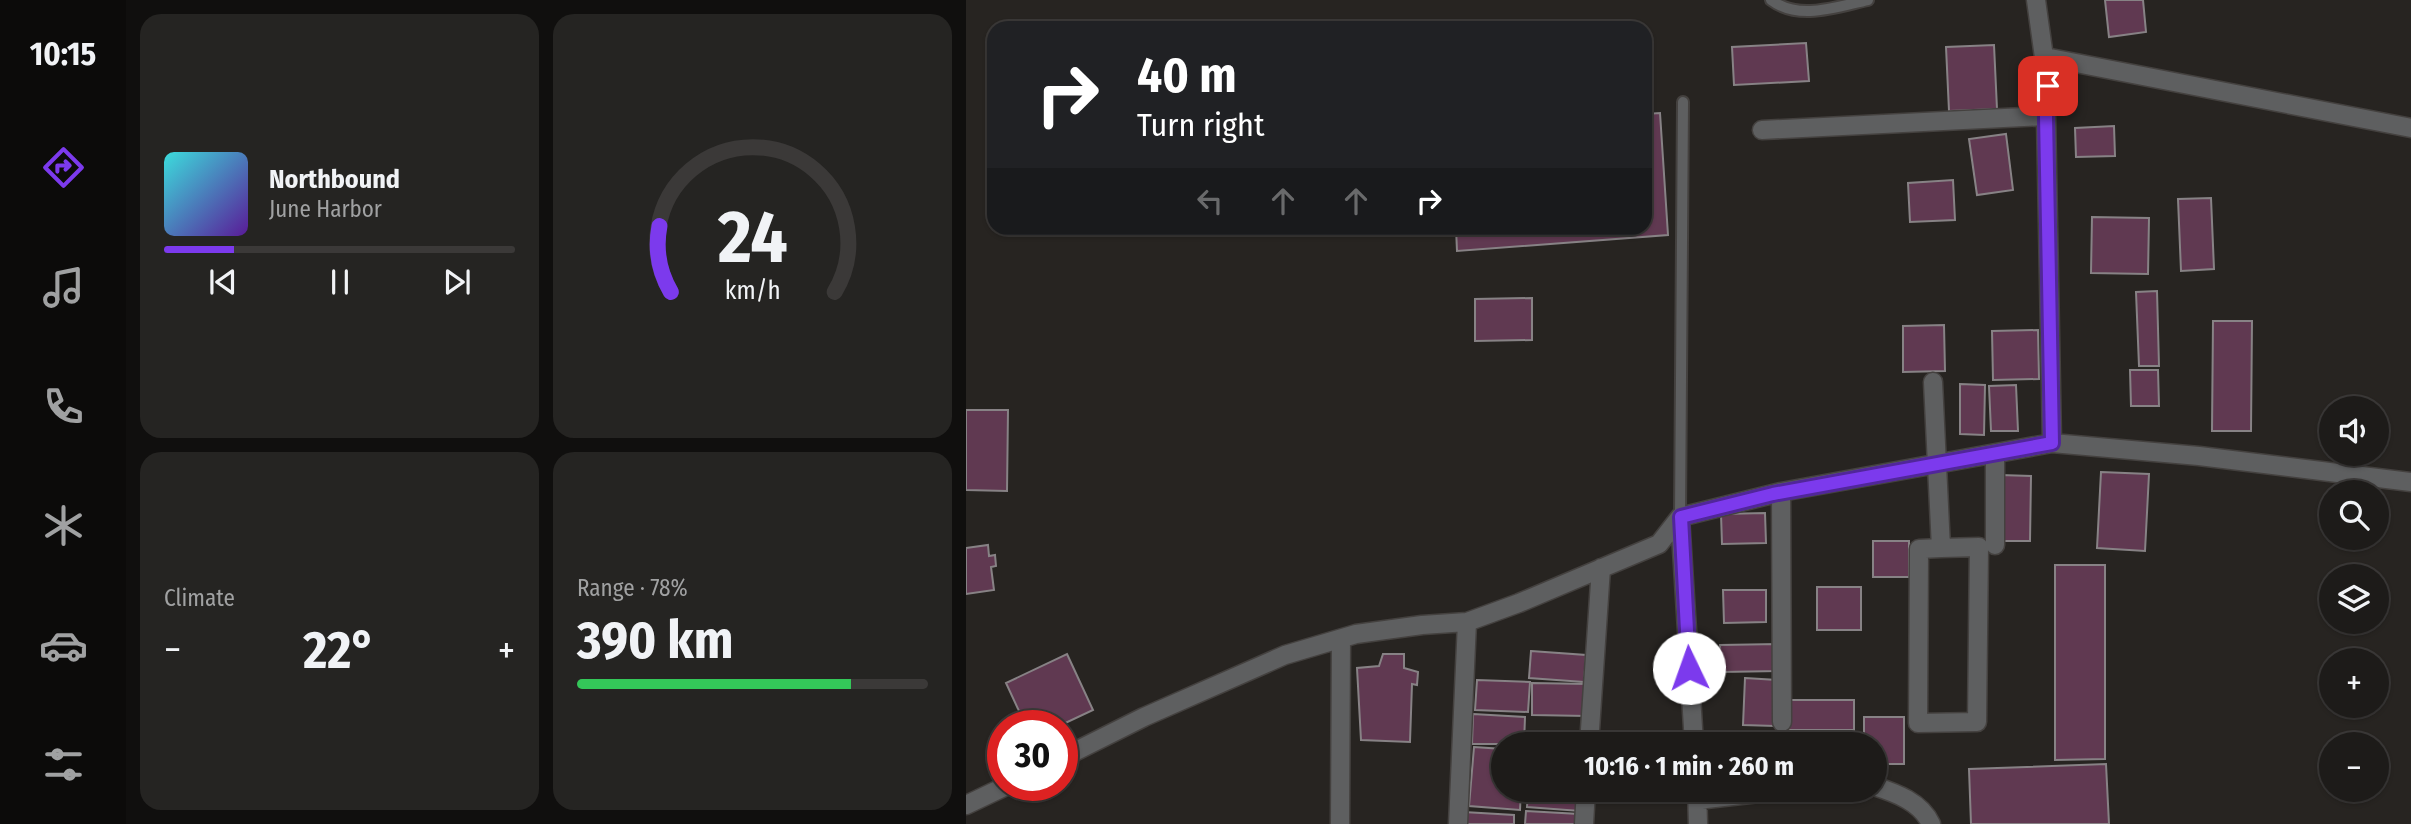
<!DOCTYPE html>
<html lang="en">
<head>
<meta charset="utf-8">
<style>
	:root { --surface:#1d1b19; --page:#252422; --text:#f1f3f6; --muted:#a0a1a2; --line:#3b3938; --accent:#7c3aed }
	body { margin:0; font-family:"Fira Sans Condensed",sans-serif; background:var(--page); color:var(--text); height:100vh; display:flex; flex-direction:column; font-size:26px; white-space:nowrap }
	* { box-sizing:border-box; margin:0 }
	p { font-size:23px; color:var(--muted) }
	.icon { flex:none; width:38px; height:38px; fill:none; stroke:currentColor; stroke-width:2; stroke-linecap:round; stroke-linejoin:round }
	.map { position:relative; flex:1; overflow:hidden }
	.sheet { display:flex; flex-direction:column; gap:14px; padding:14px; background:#100f0e; width:840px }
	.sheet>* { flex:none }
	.banner { position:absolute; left:21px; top:21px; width:665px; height:214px; border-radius:21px; box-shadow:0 2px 5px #0004,0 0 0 2px var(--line); background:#202124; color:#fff; overflow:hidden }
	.controls { position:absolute; left:1353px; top:396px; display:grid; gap:14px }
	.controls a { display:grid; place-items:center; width:70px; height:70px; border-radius:50%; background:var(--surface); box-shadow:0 2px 5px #0004,0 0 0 2px var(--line); font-size:35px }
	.speed { position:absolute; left:21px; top:710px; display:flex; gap:14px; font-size:35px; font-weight:700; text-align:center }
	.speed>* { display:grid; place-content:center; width:91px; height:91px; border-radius:50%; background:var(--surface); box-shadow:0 2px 5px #0004,0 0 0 2px var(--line); line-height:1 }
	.speed .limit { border:10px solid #d22; background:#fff; color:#111 }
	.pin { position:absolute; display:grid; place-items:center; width:60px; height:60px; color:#fff; margin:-30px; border-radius:14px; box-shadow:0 4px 10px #0006 }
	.me { position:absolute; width:77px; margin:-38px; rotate:357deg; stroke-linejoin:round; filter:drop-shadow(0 0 5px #0008) }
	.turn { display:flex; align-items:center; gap:24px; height:147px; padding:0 35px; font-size:32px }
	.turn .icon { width:91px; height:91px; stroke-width:2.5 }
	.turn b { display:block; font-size:49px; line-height:60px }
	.lanes { display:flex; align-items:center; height:66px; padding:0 35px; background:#0003; justify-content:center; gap:35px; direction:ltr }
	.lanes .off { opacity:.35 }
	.big { font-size:52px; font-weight:700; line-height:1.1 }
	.sheet .tile { flex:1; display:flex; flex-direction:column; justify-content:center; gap:10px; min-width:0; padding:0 24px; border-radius:21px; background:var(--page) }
	.sheet .dial { align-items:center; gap:0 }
	.dial svg { height:182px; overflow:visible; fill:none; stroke:var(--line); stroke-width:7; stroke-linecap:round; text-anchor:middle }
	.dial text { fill:var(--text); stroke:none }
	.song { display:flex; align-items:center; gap:21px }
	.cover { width:84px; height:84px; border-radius:10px; background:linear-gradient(135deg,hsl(180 70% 55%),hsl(270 70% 35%)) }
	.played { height:7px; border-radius:4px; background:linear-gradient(90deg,var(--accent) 20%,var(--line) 20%) }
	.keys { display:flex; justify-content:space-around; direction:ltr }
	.heat { display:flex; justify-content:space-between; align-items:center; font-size:38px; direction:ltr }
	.charge { height:10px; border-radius:5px; background:linear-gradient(90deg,#34c759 78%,var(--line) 0) }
	.sheet .tiles { flex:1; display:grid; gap:14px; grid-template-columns:repeat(2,1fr) }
	.trip { position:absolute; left:525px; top:732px; width:396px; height:70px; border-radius:35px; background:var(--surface); box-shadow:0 2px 5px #0004,0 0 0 2px var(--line); font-weight:700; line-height:70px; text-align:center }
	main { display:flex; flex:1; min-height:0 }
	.dock { display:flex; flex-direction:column; width:126px; justify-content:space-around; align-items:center; background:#0c0b0a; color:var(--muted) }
	.dock .icon { width:49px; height:49px }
	.dock .current { color:var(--accent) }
	.dock b { font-size:32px; color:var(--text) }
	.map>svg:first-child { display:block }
</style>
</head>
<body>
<main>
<nav class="dock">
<b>10:15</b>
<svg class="icon current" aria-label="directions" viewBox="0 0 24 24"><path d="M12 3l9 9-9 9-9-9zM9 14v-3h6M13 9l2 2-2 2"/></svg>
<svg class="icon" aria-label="music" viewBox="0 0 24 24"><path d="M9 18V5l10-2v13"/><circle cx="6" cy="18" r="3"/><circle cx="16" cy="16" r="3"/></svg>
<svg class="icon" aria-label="phone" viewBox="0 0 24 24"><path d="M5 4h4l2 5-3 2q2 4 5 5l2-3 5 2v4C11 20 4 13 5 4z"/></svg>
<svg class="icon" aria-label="climate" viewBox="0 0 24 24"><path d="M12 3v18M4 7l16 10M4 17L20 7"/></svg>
<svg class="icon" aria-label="car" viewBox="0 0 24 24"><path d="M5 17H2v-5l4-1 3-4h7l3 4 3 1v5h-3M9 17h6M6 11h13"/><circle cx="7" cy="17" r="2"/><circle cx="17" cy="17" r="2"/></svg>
<svg class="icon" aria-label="filters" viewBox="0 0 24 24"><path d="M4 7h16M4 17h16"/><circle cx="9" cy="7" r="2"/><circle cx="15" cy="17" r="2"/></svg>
</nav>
<section class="sheet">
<div class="tiles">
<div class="tile">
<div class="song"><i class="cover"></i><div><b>Northbound</b><p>June Harbor</p></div></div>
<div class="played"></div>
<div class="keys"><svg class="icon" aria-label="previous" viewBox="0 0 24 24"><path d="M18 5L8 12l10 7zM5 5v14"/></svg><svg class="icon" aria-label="pause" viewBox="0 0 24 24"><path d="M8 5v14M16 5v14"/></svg><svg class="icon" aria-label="next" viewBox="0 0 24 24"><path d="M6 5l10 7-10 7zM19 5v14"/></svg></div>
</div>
<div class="tile dial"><svg viewBox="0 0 100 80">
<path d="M14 69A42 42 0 1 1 86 69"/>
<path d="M14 69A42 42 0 0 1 9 40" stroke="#7c3aed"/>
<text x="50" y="56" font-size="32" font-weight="700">24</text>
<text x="50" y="72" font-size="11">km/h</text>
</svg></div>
<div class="tile"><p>Climate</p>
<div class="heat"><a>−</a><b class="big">22°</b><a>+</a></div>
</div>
<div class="tile"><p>Range · 78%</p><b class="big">390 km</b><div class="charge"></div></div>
</div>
</section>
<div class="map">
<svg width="1445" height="824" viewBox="0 0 1445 824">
	<rect width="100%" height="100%" fill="#272421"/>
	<!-- building -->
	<path fill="#603951" stroke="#878285" stroke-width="2" d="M1139,0h38l3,32 -37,5z
		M840,43l3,38 -75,4 -2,-38z
		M1028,45l3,64 -48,2 -3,-64z
		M694,113l8,122 -211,16 -1,-23h189v-114z
		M1148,126l1,30 -39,1 -1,-29z
		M1040,134l7,56 -36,5 -8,-56z
		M987,180l2,40 -45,2 -2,-39z
		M1245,198l3,71 -33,2 -3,-72z
		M1126,217l57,1 -1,56 -57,-1z
		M1191,291l2,75h-20l-3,-74z
		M566,298v42l-57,1v-42z
		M1247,321h39l-1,110h-39z
		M978,325l1,46 -42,1v-46z
		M1072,330l1,49 -46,1 -1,-49z
		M1164,370h28l1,36h-28z
		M994,384l25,1 -1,50 -24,-1z
		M1050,385l2,46h-27l-2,-45z
		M0,410h42l-1,81 -41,-1z
		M1135,472l48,2 -4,77 -48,-3z
		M1034,475l31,1 -1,65h-30z
		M799,513l1,30 -44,1 -1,-30z
		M907,541h36v36h-36z
		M22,545l1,11 6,-1 1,11 -5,1 3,23 -28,4v-46z
		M1089,565h50v194l-50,1z
		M851,587h44v43h-44z
		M757,590h43v32l-42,1z
		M812,644l1,27 -58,1 -1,-27z
		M565,651l55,4 -2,27 -55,-4z
		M101,654l26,56 -34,16h-33l-20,-43z
		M417,654h21v14l14,4 -1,13 -5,-1 -2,58 -49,-2 -4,-72 22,-2z
		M779,678l32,2 -2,46 -32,-1z
		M511,680l53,2 -2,30 -53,-2z
		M566,683l56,1 -1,32 -55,-1z
		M820,700h68v30h-67z
		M507,714l52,3 -1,27h-52z
		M898,717h40v47h-30v-20h-10z
		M508,747l29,2v40h18l-1,21 -51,-4z
		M1140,764l3,60h-138l-2,-55z
		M562,789h53l-1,22 -53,-4z
		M560,811l53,3 -1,10h-53z
		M498,812l50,3v9h-51z"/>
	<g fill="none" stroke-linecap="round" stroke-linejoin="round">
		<defs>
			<path id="lane" d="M805,0c28,21 65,7 97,0
				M714,517l3,-415"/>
			<path id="street" d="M1079,57l366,71
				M796,130l284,-14
				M967,382l8,166 38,-1 -2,175 -59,1 1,-174 22,-1
				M1086,443l147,13 212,26
				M815,492l1,230
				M714,517l14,227
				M1029,545v-91
				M623,744l12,-176
				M96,758l82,-41 141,-62 71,-21 66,-9 45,-3 52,-19 140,-59 21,-27 101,-25 271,-49 -6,-327 2,-30 -12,-86
				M908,786c22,7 47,16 57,38
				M731,789l1,35
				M731,800l98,-11
				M0,805l40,-19
				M374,824l1,-185
				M492,824l9,-202
				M618,824l2,-35"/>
		</defs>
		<!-- lane casing -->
		<use href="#lane" stroke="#44413f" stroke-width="14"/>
		<!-- street casing -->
		<use href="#street" stroke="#44413f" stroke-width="21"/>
		<!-- lane -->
		<use href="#lane" stroke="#5e5f60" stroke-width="10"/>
		<!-- street -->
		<use href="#street" stroke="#5e5f60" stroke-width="18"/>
	</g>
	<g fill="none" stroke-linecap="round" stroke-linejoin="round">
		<defs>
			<path id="route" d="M723,668l-8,-151 92,-23 279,-51 -6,-327 2,-30"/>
		</defs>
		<!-- route casing -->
		<use href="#route" stroke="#51269a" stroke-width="18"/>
		<!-- route -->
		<use href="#route" stroke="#7c3aed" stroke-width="12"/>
	</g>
</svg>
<div class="controls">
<a><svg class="icon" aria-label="sound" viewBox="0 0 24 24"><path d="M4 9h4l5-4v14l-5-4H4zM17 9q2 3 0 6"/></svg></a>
<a><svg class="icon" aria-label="search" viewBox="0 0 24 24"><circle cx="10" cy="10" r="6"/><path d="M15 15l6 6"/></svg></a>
<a><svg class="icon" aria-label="layers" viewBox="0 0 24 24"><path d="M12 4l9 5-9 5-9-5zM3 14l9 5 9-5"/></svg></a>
<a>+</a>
<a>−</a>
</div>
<div class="speed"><div class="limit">30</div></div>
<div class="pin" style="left:1082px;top:86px;background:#d93025"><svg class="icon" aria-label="arrive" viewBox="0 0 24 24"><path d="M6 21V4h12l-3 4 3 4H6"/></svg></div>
<svg class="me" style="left:723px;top:668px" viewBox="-20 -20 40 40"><circle r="19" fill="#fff"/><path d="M0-13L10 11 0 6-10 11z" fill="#7c3aed"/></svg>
<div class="trip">10:16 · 1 min · 260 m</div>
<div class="banner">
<div class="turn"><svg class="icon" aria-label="right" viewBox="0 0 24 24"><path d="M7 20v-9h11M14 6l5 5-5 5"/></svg><div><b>40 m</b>Turn right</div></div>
<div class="lanes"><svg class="icon off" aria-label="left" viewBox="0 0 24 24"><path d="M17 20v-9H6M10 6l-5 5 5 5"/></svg><svg class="icon off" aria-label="ahead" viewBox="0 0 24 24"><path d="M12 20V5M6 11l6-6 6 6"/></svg><svg class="icon off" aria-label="ahead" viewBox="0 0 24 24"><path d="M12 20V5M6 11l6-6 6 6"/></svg><svg class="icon" aria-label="right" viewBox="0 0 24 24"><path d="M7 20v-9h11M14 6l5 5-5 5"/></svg></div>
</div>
</div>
</main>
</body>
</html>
